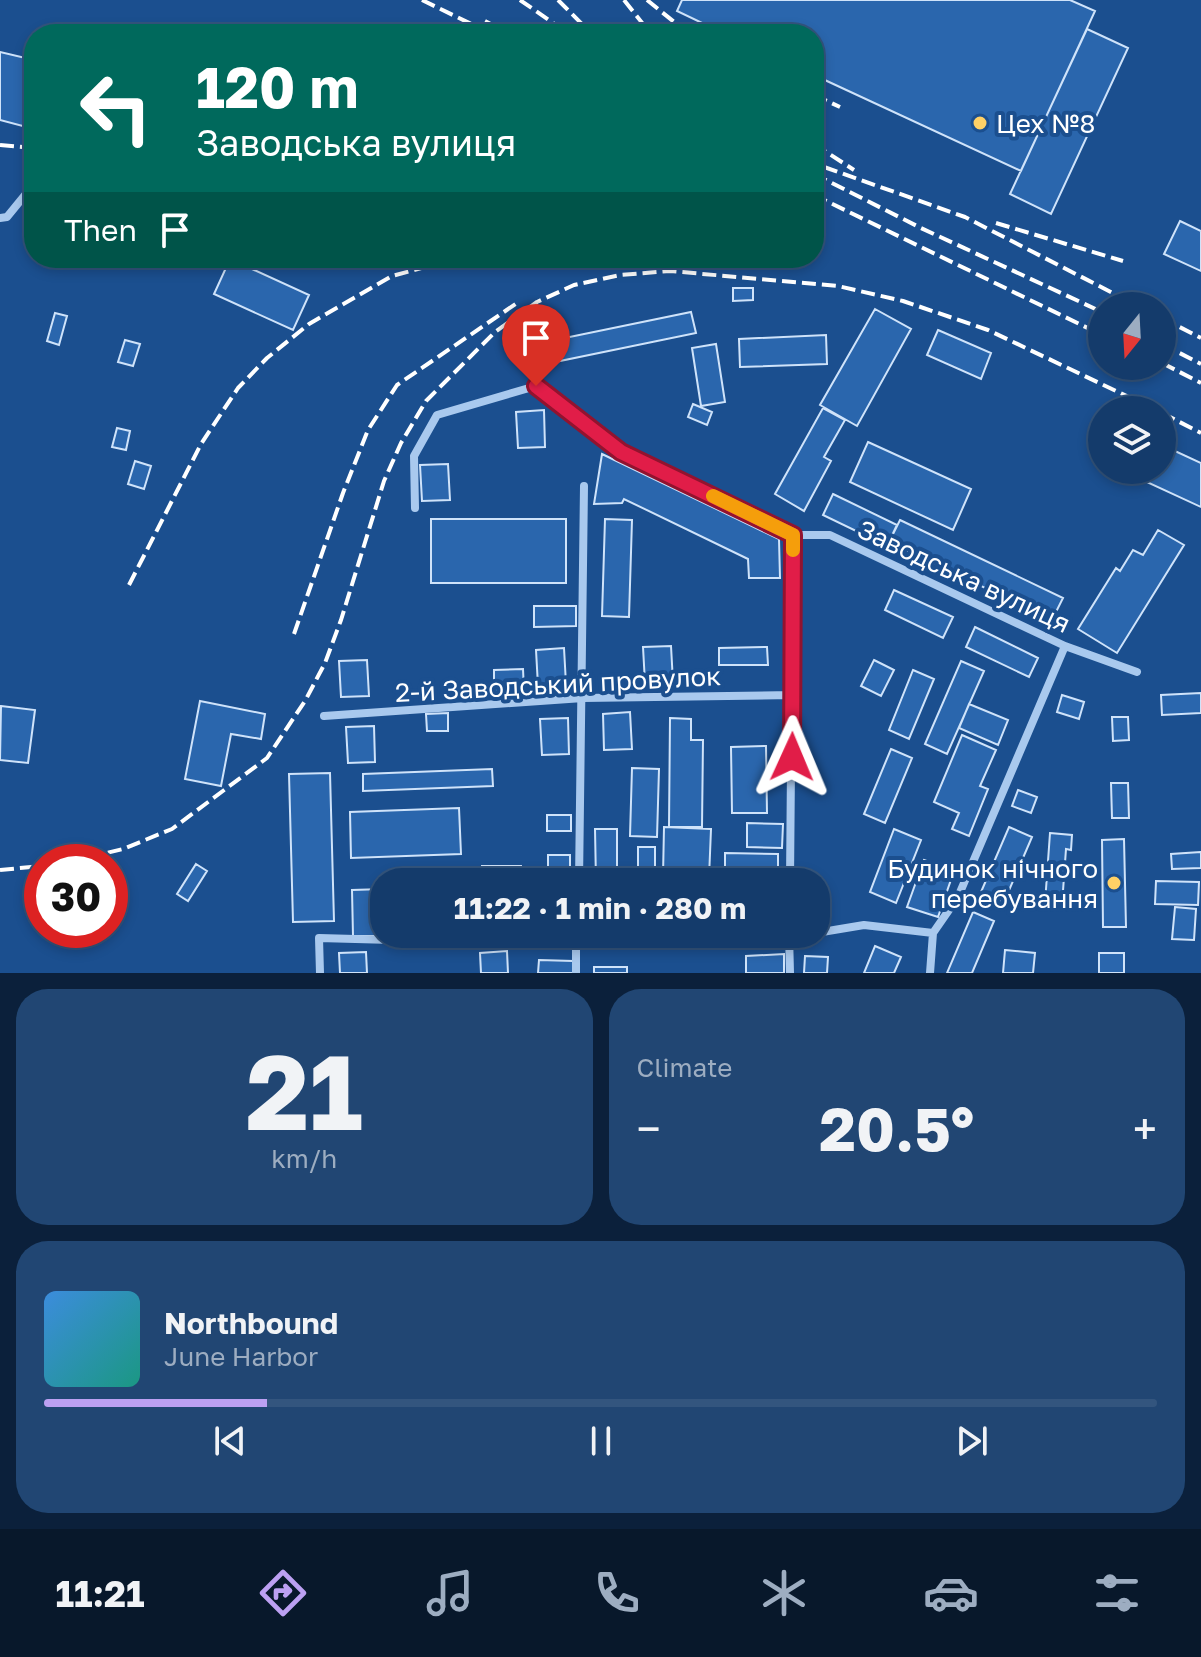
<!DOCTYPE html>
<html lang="en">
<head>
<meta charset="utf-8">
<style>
	:root { --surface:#143b6b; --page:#214673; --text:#f1f3f6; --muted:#9dadc1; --line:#33557e; --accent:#bca0f2 }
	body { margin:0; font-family:"Golos Text",sans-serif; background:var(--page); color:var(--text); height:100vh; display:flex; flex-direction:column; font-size:30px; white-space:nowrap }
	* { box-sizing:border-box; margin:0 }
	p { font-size:26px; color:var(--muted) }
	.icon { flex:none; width:44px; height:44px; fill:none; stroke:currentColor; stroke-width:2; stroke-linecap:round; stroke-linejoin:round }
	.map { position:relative; height:973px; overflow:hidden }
	.details { display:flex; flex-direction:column; gap:16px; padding:16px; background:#0b203b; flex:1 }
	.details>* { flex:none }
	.top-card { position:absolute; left:24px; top:24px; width:800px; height:244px; border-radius:32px; box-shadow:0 4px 12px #0003,0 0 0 2px var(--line); background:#00695c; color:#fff; overflow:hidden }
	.needle { width:52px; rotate:198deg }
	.controls { position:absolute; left:1088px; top:292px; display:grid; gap:16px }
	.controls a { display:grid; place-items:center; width:88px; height:88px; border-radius:50%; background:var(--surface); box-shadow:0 4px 12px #0003,0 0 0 2px var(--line); font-size:40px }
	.speed { position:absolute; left:24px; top:844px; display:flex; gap:16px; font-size:40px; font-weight:700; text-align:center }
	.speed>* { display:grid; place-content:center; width:104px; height:104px; border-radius:50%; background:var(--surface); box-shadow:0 4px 12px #0003,0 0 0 2px var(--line); line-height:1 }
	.speed .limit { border:12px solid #d22; background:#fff; color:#111 }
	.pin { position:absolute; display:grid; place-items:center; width:68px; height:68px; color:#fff; margin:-82px -34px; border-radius:50% 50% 50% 0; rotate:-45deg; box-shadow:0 0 8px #0007 }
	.pin .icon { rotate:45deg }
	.me { position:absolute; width:88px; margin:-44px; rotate:1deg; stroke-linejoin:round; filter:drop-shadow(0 0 6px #0008) }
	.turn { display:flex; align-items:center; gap:28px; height:168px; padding:0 40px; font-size:36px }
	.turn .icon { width:104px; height:104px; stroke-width:2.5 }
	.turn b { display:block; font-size:56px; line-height:68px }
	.then { display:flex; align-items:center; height:76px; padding:0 40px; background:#0003; gap:16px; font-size:30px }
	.big { font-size:60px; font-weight:700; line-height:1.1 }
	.details .widget { flex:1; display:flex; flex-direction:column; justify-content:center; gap:12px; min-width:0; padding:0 28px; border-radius:32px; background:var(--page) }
	.details .dial { align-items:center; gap:0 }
	.dial b { font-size:104px; line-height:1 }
	.song { display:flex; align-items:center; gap:24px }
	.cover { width:96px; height:96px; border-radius:12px; background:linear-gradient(135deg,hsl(210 70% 55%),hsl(170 70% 35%)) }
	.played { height:8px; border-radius:4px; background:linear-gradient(90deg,var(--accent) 20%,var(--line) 20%) }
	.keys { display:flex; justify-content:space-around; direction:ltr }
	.heat { display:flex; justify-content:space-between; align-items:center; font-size:44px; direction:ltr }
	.details .tiles { flex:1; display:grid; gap:16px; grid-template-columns:1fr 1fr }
	.widget:last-child { grid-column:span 2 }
	.trip { position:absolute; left:370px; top:868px; width:460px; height:80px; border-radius:32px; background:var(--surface); box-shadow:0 4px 12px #0003,0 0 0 2px var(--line); font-weight:700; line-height:80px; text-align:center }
	.tab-bar { display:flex; height:128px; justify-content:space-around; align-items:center; background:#08182b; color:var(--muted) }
	.tab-bar .icon { width:56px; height:56px }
	.tab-bar .on { color:var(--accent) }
	.tab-bar b { font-size:36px; color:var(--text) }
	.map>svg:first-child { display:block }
</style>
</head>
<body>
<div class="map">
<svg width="1201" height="973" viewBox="0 0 1201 973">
	<rect width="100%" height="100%" fill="#1b4f8f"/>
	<!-- building -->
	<path fill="#2a66ad" stroke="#cfe3fa" stroke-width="2" d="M682,0h388l25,11 -74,160 -207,-96v-41h-89l-48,-23z
		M1087,29l41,19 -77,166 -41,-20z
		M0,52l34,8v69l-34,-9z
		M1180,221l21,10v40l-37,-17z
		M230,259l79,36 -16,35 -79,-36z
		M733,288h20v12l-20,1z
		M875,309l36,20 -54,97 -37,-21z
		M691,312l5,21 -141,29 -5,-21z
		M55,313l12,3 -8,29 -12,-4z
		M938,330l53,23 -10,26 -54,-24z
		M826,335l1,29 -87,3 -1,-28z
		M125,340l15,4 -7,22 -15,-4z
		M716,344l9,58 -24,4 -9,-58z
		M693,404l19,8 -5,13 -19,-8z
		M823,408l22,12 -21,37 7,4 -27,50 -29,-17z
		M544,410l1,37 -27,1 -2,-36z
		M117,428l13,3 -4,19 -14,-3z
		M868,442l103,47 -18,41 -103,-48z
		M1162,445l39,18v44l-65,-30 3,-7h23z
		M602,454l177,85 1,39h-31l-1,-19 -124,-60 -2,4 -28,1z
		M135,461l16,5 -7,23 -16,-5z
		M448,464l2,36 -28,1 -2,-36z
		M833,494l64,31 -10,21 -64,-31z
		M431,519h135v64h-135z
		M605,519l27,1 -3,97 -27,-1z
		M900,520l163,78 -11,22 -163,-78z
		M1158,530l26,15 -67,108 -39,-24 38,-61 4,3 13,-21 10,5z
		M894,590l59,27 -10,21 -58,-28z
		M534,606h42v20l-42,1z
		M975,627l63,31 -9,19 -63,-30z
		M671,646l2,36 -28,1 -2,-36z
		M767,647l1,18h-49v-17z
		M564,648l2,36 -28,2 -2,-36z
		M367,660l2,36 -28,1 -2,-36z
		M874,660l20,10 -13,26 -20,-10z
		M961,661l23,10 -37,83 -22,-10z
		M523,669l1,22 -30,1v-22z
		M913,670l21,9 -25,60 -20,-9z
		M1201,693v20l-39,2 -1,-20z
		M1062,695l22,7 -5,17 -22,-7z
		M200,701l65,13 -4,25 -30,-5 -10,52 -36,-7z
		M969,704l39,16 -10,25 -39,-17z
		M1,706l34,4 -7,53 -28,-3z
		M630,712l2,37 -28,1 -1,-36z
		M448,713v18h-21l-1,-17z
		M1112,717h16l1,23 -16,1z
		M568,718l1,36 -27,1 -2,-36z
		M670,718l21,1v21h12l-1,87h-33z
		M374,726l1,36 -27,1 -2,-36z
		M962,735l34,15 -16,36 8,3 -19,47 -17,-7 7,-16 -25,-11z
		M766,746l1,67h-35l-1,-66z
		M891,749l21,9 -27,65 -21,-9z
		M632,768l27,1 -2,68 -27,-1z
		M492,769l1,17 -130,5v-17z
		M330,773l4,148 -41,1 -4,-148z
		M1111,783h17l1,35h-17z
		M1018,790l19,7 -6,16 -19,-7z
		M459,808l2,46 -110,4 -1,-46z
		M547,815h24v16h-24z
		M747,823l36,1 -1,24 -35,-1z
		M664,827l47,2 -2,49 -46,-2z
		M1009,827l23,10 -28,65 -23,-10z
		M595,829h22v53h-21z
		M894,829l27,11 -25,63 -26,-11z
		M1050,833l22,2 -1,15 -5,-1 -4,56 -17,-2z
		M1124,839l2,88h-23l-1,-87z
		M638,847h17v35h-17z
		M1201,852v16l-29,1 -1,-15z
		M725,853l53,1v25l-53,-1z
		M548,855h22v16h-22z
		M924,860l30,11 -16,46 -31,-10z
		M196,864l11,7 -19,30 -11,-7z
		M482,866h39l1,16h-40z
		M1156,881l43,1 -1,23 -43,-1z
		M384,889v45h59l-90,2 -1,-46z
		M1175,907l21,2 -2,31 -22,-1z
		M973,912l21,9 -22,52h-25z
		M875,946l26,11 -7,16h-30z
		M1005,950l30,3 -2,20h-30z
		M507,951l1,22h-27l-1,-20z
		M366,952l1,21h-27l-1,-20z
		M1099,953h25v20h-25z
		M784,954v19h-38v-17z
		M805,956l23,1 -1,16h-23z
		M539,960l34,1v12h-35z
		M594,967h33v6h-33z"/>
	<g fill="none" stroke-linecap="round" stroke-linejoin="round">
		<!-- minor -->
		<path stroke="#a9c9ee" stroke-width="8" d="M0,218l7,-1 27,-33
			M415,508l-1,-52 23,-41 99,-29 85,66 172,83h37l235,111 72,26
			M324,716l259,-18 210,-3
			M579,882l5,-396
			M790,882l3,-347
			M816,933l48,-8 69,8
			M576,934v39
			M789,934l1,39
			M320,973l-1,-35 257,7 213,-7 22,-4
			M930,973l3,-40 25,-36 107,-251"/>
		<!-- rail -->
		<path stroke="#fff" stroke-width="4" stroke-dasharray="14 6" stroke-linecap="butt" d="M422,0l70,34
			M520,0l49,34
			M558,0l34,34
			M624,0l27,34
			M647,0l42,34
			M485,21l25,13
			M663,32l2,2
			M814,95l26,12
			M814,144l40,26
			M0,145l34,3
			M824,167l141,50 173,89
			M814,174l107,54 181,84
			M814,195l288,140
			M996,223l127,38
			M1162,318l39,20
			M1162,344l39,20
			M1162,363l39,20
			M1162,413l39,20
			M129,585l72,-141 37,-56 29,-30 42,-34 83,-48 67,-18
			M294,634l49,-141 25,-63 29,-45 120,-82
			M69,862l54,-13 49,-20 95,-71 38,-57 20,-38 16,-43 43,-139 17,-38 25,-42 69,-69 42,-30 37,-17 46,-10 50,-4 168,15 65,15 85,29 168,80
			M0,870l42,-4"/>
	</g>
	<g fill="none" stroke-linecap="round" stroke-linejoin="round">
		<defs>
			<path id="route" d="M536,386l85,66 172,83 -1,222"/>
		</defs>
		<!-- route casing -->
		<use href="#route" stroke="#92132f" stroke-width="20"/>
		<!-- route -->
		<use href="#route" stroke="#e11d48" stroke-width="14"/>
		<!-- slow -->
		<path stroke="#f59e0b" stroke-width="14" d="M713,496l80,39v15"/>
	</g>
	<!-- markers -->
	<g fill="#ffd166" stroke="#1b4f8f" stroke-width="3">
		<circle cx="980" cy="123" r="8"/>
		<circle cx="1114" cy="883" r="8"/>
	</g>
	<g text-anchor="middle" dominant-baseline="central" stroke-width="8" stroke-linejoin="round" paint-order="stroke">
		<!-- poi labels -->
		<g font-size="26" fill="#fff" stroke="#1b4f8f" text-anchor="start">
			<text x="996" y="123">Цех №8</text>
			<text x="1098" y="868" text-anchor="end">Будинок нічного<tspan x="1098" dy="30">перебування</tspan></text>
		</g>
		<!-- street labels -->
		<g font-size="26" fill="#fff" stroke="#1b4f8f">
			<text transform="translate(964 576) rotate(25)">Заводська вулиця</text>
			<text transform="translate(558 684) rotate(-3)">2-й Заводський провулок</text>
		</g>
	</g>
</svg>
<div class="controls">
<a><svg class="needle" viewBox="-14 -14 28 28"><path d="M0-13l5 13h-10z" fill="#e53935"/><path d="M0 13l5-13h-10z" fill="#9dadc1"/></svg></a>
<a><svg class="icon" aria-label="layers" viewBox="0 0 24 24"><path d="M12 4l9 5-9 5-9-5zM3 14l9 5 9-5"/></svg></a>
</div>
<div class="speed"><div class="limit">30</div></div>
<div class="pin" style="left:536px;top:386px;background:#d93025"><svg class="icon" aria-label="arrive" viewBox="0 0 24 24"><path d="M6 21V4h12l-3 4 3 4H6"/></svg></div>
<svg class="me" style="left:792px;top:757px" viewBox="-20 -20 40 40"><path d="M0-17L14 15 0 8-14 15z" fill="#e11d48" stroke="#fff" stroke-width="4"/></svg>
<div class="trip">11:22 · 1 min · 280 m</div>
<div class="top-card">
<div class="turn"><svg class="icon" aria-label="left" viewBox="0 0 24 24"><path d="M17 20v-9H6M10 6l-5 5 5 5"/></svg><div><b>120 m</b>Заводська вулиця</div></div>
<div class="then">Then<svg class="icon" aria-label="arrive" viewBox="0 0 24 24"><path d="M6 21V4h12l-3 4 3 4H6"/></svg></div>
</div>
</div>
<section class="details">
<div class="tiles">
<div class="widget dial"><b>21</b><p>km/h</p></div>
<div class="widget"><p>Climate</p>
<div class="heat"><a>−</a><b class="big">20.5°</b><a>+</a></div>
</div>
<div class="widget">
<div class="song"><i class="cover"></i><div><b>Northbound</b><p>June Harbor</p></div></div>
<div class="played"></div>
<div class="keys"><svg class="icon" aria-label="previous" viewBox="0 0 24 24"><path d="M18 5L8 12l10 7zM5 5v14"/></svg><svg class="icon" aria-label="pause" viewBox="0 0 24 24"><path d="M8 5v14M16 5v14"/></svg><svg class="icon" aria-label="next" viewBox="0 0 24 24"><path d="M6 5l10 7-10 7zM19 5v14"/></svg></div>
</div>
</div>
</section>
<nav class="tab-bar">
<b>11:21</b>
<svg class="icon on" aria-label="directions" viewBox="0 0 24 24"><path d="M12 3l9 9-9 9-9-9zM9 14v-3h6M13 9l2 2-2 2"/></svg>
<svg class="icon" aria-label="music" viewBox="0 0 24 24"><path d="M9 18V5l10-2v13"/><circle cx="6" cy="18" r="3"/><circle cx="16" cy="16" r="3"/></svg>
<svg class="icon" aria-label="phone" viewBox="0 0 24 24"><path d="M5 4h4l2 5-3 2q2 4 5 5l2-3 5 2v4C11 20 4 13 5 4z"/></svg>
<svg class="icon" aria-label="climate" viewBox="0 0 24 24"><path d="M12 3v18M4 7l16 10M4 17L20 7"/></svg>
<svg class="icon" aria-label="car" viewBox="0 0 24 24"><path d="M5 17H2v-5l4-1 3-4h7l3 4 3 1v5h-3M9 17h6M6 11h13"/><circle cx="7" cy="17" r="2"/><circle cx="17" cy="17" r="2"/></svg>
<svg class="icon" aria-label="filters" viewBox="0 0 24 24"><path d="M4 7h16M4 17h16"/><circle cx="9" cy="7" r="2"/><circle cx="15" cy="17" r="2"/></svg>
</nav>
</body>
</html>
